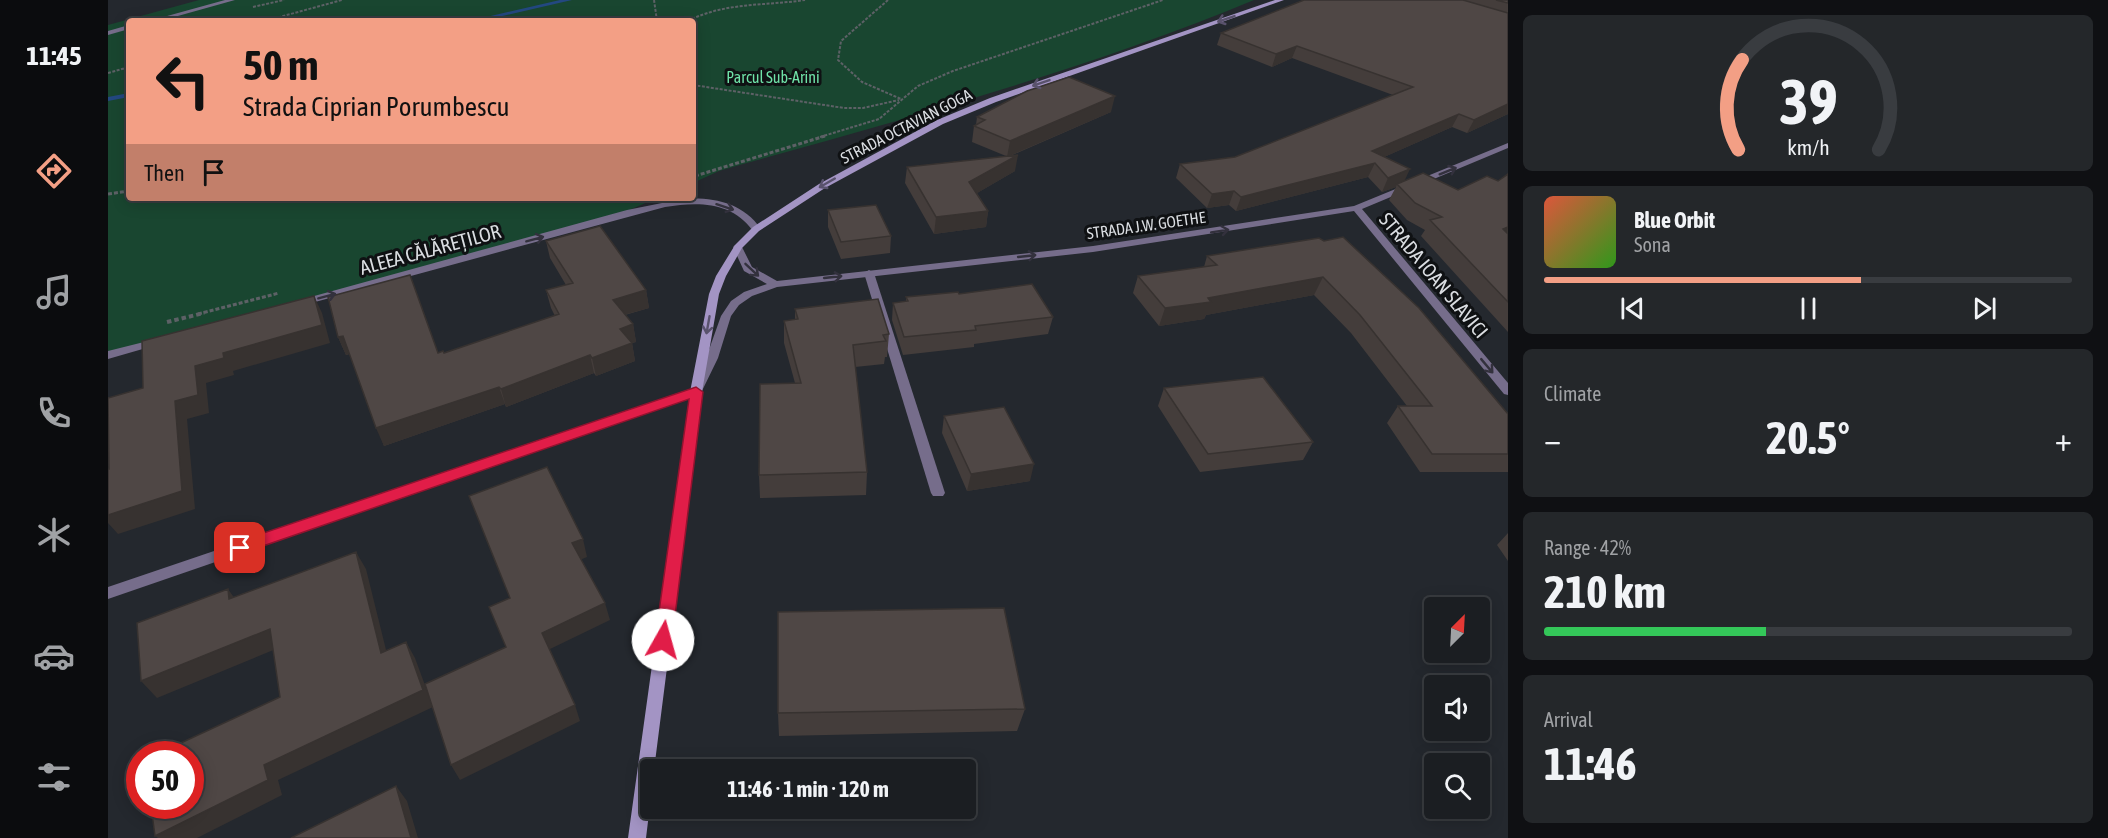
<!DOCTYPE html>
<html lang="en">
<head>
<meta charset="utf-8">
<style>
	:root { --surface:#1b1e22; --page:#24272a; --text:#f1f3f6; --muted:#a0a2a5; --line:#393c40; --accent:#f39f85 }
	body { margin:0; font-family:"Asap Condensed",sans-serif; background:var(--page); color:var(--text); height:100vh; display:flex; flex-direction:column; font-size:22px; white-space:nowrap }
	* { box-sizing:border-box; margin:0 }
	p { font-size:20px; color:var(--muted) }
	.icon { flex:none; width:33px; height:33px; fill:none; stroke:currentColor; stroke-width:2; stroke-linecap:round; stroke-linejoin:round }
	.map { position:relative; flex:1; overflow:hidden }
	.panel { display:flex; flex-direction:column; gap:15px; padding:15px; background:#0f1013; width:600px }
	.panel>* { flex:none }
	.guide { position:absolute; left:18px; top:18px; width:570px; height:183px; border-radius:6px; box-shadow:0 3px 15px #0003,0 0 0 2px var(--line); background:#f39f85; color:#111; overflow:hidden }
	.needle { width:39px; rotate:24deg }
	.buttons { position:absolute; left:1316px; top:597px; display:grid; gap:12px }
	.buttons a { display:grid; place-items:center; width:66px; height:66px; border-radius:6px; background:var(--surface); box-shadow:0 3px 15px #0003,0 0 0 2px var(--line); font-size:30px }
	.speed { position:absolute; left:18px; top:741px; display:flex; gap:12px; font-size:30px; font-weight:700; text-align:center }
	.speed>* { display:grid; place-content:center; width:78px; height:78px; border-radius:50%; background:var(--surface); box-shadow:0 3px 15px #0003,0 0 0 2px var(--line); line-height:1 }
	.speed .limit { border:9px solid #d22; background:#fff; color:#111 }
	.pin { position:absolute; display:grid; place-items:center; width:51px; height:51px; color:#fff; margin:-26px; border-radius:12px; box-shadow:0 3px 9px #0006 }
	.me { position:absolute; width:66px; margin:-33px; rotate:7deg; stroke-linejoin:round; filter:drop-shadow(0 0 4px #0008) }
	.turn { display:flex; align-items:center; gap:21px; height:126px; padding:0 18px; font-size:27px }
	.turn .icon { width:78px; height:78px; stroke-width:2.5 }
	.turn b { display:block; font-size:42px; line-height:51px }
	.then { display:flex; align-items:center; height:57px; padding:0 18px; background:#0003; gap:12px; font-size:22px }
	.big { font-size:45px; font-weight:700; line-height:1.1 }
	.panel .widget { flex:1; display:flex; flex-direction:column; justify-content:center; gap:9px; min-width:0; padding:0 21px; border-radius:9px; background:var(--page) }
	.panel .dial { align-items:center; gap:0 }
	.dial svg { height:156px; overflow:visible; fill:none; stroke:var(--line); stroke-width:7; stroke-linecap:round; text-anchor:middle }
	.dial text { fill:var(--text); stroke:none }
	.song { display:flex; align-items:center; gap:18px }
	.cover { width:72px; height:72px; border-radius:9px; background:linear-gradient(135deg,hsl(10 70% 55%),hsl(110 70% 35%)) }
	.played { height:6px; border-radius:3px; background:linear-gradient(90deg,var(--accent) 60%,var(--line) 60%) }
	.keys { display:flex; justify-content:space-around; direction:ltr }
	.heat { display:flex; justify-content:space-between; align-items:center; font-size:33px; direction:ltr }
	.charge { height:9px; border-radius:4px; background:linear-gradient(90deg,#34c759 42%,var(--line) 0) }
	.trip { position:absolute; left:532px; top:759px; width:336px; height:60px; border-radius:6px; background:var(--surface); box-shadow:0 3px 15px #0003,0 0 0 2px var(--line); font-weight:700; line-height:60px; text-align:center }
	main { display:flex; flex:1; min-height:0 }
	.tab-bar { display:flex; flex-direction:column; width:108px; justify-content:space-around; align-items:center; background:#0b0c0e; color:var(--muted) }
	.tab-bar .icon { width:42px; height:42px }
	.tab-bar .active { color:var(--accent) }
	.tab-bar b { font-size:27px; color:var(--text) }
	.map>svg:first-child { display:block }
</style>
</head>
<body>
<main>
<nav class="tab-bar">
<b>11:45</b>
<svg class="icon active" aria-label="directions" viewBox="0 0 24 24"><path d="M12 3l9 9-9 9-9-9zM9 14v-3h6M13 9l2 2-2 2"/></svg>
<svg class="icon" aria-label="music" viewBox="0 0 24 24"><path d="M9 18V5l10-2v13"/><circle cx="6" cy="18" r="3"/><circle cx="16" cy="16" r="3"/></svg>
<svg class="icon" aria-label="phone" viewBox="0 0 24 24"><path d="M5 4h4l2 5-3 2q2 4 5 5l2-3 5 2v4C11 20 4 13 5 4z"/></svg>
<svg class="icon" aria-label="climate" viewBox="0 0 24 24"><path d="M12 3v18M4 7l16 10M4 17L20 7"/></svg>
<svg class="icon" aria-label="car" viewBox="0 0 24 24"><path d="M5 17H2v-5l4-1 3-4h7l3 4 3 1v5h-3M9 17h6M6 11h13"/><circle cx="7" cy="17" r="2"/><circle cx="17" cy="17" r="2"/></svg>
<svg class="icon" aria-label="filters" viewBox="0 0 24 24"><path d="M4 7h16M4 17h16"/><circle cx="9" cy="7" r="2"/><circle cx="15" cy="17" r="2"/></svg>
</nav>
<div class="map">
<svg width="1400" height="838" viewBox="0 0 1400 838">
	<rect width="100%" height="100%" fill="#24282e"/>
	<!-- green -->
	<path fill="#194630" d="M91,0h1055c-173,72 -355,120 -535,171l-26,12v-162h-564v177h528l-53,23 -496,134v-330z"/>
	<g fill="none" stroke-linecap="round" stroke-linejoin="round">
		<!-- stream -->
		<path fill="#234881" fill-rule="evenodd" d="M452,0h12l-91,21h-12z
			M21,93v4l-21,4v-4z"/>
		<!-- path-far2 -->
		<path stroke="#5d6166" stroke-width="2" stroke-dasharray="3 1.5" stroke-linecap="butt" d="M546,0l3,21
			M780,0l-47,41 -3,19 24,22 39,17
			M145,7l31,-7
			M157,21l77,-21
			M580,21c37,-19 77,-15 117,-21
			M0,73l21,-6
			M585,85l151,23h19l36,-8
			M712,137l59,-18 39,-33 35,-15 210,-71"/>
		<!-- path-far1 -->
		<path stroke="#5d6166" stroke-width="3" stroke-dasharray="4 2" stroke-linecap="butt" d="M587,176l130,-40
			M0,194l21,-3
			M90,314l81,-21"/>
		<!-- path -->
		<path stroke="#5d6166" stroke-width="4" stroke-dasharray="4.5 3" stroke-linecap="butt" d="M59,322l37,-9"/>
		<!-- service -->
		<path fill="#766d8b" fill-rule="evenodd" d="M761,270l5,3 71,220 -2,3h-10l-2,-3 -67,-220z"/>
		<!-- minor -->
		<path fill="#766d8b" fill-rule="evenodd" d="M117,0h10l-75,21h-11z
			M21,25v4l-21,6v-4z
			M1400,143v5l-146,61 146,174v12l-4,-1 -150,-183 -261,41 -316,35 -25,9 -13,9 -8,11 -13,42 -18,37 -592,204v-12l583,-198 15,-31 15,-42 10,-15 13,-9 23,-8 -23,-13 -11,-24 2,-2h6l11,22 25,14 316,-35 261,-40z
			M574,199c31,-2 60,3 79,30l-5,3 -3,-1c-22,-30 -55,-29 -88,-24l-361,98 -4,1 -5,-3 1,-2 331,-91z
			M48,339l4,1 1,2 -1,2 -52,15v-8z"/>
		<!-- secondary -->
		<path fill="#a394c4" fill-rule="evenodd" d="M1167,0h9l-288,102 -53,22 -118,64 -66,43 -17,17 -16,28 -7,18 -17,98 -48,378h-3v27l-5,41h-18l62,-446 19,-98 7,-18 19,-31 18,-18 66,-43 118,-64 53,-22z"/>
	</g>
	<!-- wall -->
	<path fill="#443d3b" d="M1196,0h204v114l-41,19 -15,-6 -68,30 20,24 54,9 40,-9 10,-7v158l-87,-96 4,-6 -18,-10 -18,-20 7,-13 -14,5 -14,-15 -132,34 -7,-6 -22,3 -31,-30 4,-14 55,-7 158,-62 -101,-37 -20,9 -55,-22 4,-12z
		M1003,112l-101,44 5,15 -38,22 11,18 -2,16 -52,7 -29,-51 2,-16 99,-11 -34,-14 2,-16 2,-1 1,-8z
		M720,210l63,26 -1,17 -49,6 -13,-32z
		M1211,238l189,176v58h-88l-33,-49 11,-17h9l-56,-73 -37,-38 -108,20 -2,4 -45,7 -26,-33 5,-17 66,-9 3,-11z
		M438,241l100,49 3,18 -24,7 8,9 3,18 -4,1 3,18 -39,15 -2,-3 -88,34 -1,-3 -121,42 -34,-92 -4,1 -8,-18 106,16 111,-37 -4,-8 -5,-18 20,-5 -16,-27z
		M851,294l94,23 -5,17 -74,10v3l-71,8 -11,-35 1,-17 13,-2v-4z
		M687,309l94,25 -2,23h-2l-1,7 -29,3 12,105 -1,23 -106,3 -1,-23 36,-92 -11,-40v-22l11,-1z
		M1056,388l149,54 -10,18 -103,12 -42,-66z
		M836,416l86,65 -63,10 -25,-58z
		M1400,533v28l-11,-16z
		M917,709l-8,22 -238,5 -1,-23z"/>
	<!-- shaded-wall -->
	<path fill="#373230" d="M1189,46l-5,12 -20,9 4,-13z
		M1007,96l-4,16 -104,45 3,-16z
		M1400,104v10l-41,19 7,-13z
		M1351,114l-7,13 -86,38 6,-14z
		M910,155l-3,16 -48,28 2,-17z
		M1267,163l-7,14 -132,34 5,-14z
		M1302,169l-7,15h-6l-1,3 -14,5 6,-14z
		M1126,191l-5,14 -22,3 5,-14z
		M880,211l-2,16 -52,7 2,-17z
		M1400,227v11l-5,-9z
		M1215,277l-9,18 -108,20 -2,4 -45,7 6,-18 43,-10z
		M538,290l3,18 -33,9 -3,-17z
		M206,296l8,17 8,30 -97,28 1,4 -28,8 3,30 -22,6 8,90 -77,25 -10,-11v-8l87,-149 28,-13z
		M525,324l3,18 -4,1 3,18 -39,15 -4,-18 28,-29z
		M235,336l8,17 -5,2 -8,-18z
		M482,355l4,18 -88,34 -5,-18z
		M391,387l6,17 -121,42 -8,-18z
		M926,464l-4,17 -63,10 4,-17z
		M475,539l4,18 -10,4 -5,-18z
		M248,552l10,17 25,101 -10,-17z
		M120,589l12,17 -11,-7z
		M497,603l5,17 -62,30 -6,-17z
		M162,629l13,17 -126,52 -16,-17z
		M298,642l9,16 18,49 -155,73 4,15 -85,43h-39l-3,-2 109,-71z
		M467,705l5,16 -120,59 -9,-15z
		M288,786l11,15 11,37h-7z"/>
	<!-- building -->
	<path fill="#4f4745" stroke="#373230" stroke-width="1.5" d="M1196,0h159l45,13v91l-34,16 -15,-6 -87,37 38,18 -22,9 -13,-15 -134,34 -7,-6 -22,3 -32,-30 55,-7 178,-70 -116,-41 -21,8 -55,-21z
		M1388,0h12v3z
		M961,77l46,19 -105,45 -36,-15 11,-6 -8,-3 50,-26z
		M910,155l-49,27 19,29 -52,6 -29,-50z
		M1315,173l35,17 29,-14 11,5 10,-7v53l-5,2 5,5v68l-78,-82 12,-3 -27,-14 -18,-19z
		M768,205l15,31 -50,6 -13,-32z
		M492,226l46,64 -33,10 20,24 -13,5 12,14 -40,15 -2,-3 -89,34 -2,-2 -123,41 -33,-92 -5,1 -10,-40 82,-22 28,78 5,-2 1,2 115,-39 -13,-24 27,-7 -27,-42z
		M1235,237l76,71 89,106v40h-76l-34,-48h34l-72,-91 -37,-38 -115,21 3,4 -46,6 -27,-32 79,-11 -10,-9 112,-18 5,3z
		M924,284l21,33 -78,9 1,4 -72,7 -11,-34 15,-2 -2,-4 52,-5 1,2z
		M206,296l8,29 -99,28 1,5 -29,8 3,29 -23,6 7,90 -74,24v-46h1l-1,-71 35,-10 -1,-47z
		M770,299l11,35 -6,1 3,6 -33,4 14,127 -108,3 1,-91 41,-1 -17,-62 14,-2 -3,-10z
		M1155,377l50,65 -105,12 -44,-66z
		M896,407l30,57 -63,10 -27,-58z
		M439,467l36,72 -11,4 33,60 -63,30 33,72 -124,60 -26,-81 81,-37 -17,-40 21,-9 -41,-102z
		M248,552l25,101 25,-11 17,48 -159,75 4,15 -113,56 -4,-30h39v-52h-33l123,-57 -10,-68 -129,52 -4,-58 91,-34 1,10z
		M896,608l21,101 -247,4v-101z
		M288,786l15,52h-120z"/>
	<!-- one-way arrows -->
	<defs><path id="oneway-shaft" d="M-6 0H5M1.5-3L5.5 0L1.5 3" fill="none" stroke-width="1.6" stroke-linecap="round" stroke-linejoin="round" transform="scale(1.5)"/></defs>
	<g stroke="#59526c">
		<use href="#oneway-shaft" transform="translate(1118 19) rotate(161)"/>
		<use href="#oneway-shaft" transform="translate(933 83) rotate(161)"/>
		<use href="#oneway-shaft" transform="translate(719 183) rotate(150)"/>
		<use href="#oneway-shaft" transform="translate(600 325) rotate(100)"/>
	</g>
	<g stroke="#33313d">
		<use href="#oneway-shaft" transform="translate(1340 171) rotate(-22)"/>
		<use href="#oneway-shaft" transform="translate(617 207) rotate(18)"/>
		<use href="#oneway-shaft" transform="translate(1112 231) rotate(-9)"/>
		<use href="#oneway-shaft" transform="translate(427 239) rotate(-15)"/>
		<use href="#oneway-shaft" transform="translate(919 256) rotate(-6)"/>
		<use href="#oneway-shaft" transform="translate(644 270) rotate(43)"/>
		<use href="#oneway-shaft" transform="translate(725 277) rotate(-6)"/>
		<use href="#oneway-shaft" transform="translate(219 296) rotate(-15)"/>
		<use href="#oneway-shaft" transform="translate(1379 366) rotate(50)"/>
	</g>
	<!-- route -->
	<path fill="#e11d48" stroke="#92132f" stroke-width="1.5" d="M588,387l7,5 -31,248 -3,5 -6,2 -6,-2 -2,-5 34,-241 -449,155 -6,-2 -2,-4 2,-5z"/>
	<g text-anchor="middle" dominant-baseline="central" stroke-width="6" stroke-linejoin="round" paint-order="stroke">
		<!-- far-park labels -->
		<g font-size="16" fill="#6fe2a8" stroke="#0f1113">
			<text x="665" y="77">Parcul Sub-Arini</text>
		</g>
		<!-- far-street labels -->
		<g font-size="16" fill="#dadde1" stroke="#0f1113">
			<text transform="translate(798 126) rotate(-27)">STRADA OCTAVIAN GOGA</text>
			<text transform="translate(1038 225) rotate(-8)">STRADA J.W. GOETHE</text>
		</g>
		<!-- street labels -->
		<g font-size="20" fill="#dadde1" stroke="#0f1113">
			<text transform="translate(322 249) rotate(-15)">ALEEA CĂLĂREȚILOR</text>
			<text transform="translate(1326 275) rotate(50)">STRADA IOAN SLAVICI</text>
		</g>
	</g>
</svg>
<div class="buttons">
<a><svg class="needle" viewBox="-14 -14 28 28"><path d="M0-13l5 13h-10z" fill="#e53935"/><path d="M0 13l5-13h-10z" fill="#a0a2a5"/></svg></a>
<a><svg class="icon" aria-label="sound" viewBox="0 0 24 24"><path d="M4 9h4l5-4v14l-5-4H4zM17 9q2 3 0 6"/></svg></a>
<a><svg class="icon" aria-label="search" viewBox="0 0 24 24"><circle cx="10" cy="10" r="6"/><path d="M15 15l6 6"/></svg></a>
</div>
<div class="speed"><div class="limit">50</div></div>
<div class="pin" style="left:132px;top:548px;background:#d93025"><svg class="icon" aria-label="arrive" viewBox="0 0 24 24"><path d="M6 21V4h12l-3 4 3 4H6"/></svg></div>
<svg class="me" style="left:555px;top:640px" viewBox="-20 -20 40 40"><circle r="19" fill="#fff"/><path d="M0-13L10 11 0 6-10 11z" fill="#e11d48"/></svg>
<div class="trip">11:46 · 1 min · 120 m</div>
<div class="guide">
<div class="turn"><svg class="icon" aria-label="left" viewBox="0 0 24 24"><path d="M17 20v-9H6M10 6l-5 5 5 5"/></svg><div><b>50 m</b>Strada Ciprian Porumbescu</div></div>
<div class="then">Then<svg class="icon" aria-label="arrive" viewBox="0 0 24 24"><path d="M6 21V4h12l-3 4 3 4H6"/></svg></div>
</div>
</div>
<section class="panel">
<div class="widget dial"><svg viewBox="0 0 100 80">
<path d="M14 69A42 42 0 1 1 86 69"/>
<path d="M14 69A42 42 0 0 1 16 23" stroke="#f39f85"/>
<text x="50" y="56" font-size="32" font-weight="700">39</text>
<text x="50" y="72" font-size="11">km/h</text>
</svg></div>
<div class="widget">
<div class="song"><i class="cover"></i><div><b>Blue Orbit</b><p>Sona</p></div></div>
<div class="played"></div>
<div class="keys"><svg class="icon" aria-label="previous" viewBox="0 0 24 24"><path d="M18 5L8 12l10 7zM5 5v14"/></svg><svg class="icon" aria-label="pause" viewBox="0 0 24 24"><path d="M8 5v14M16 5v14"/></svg><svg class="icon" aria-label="next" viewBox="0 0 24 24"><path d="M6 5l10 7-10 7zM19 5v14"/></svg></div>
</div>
<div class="widget"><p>Climate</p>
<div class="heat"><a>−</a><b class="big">20.5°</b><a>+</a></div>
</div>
<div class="widget"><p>Range · 42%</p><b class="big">210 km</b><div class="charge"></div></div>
<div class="widget"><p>Arrival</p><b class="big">11:46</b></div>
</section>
</main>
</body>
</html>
